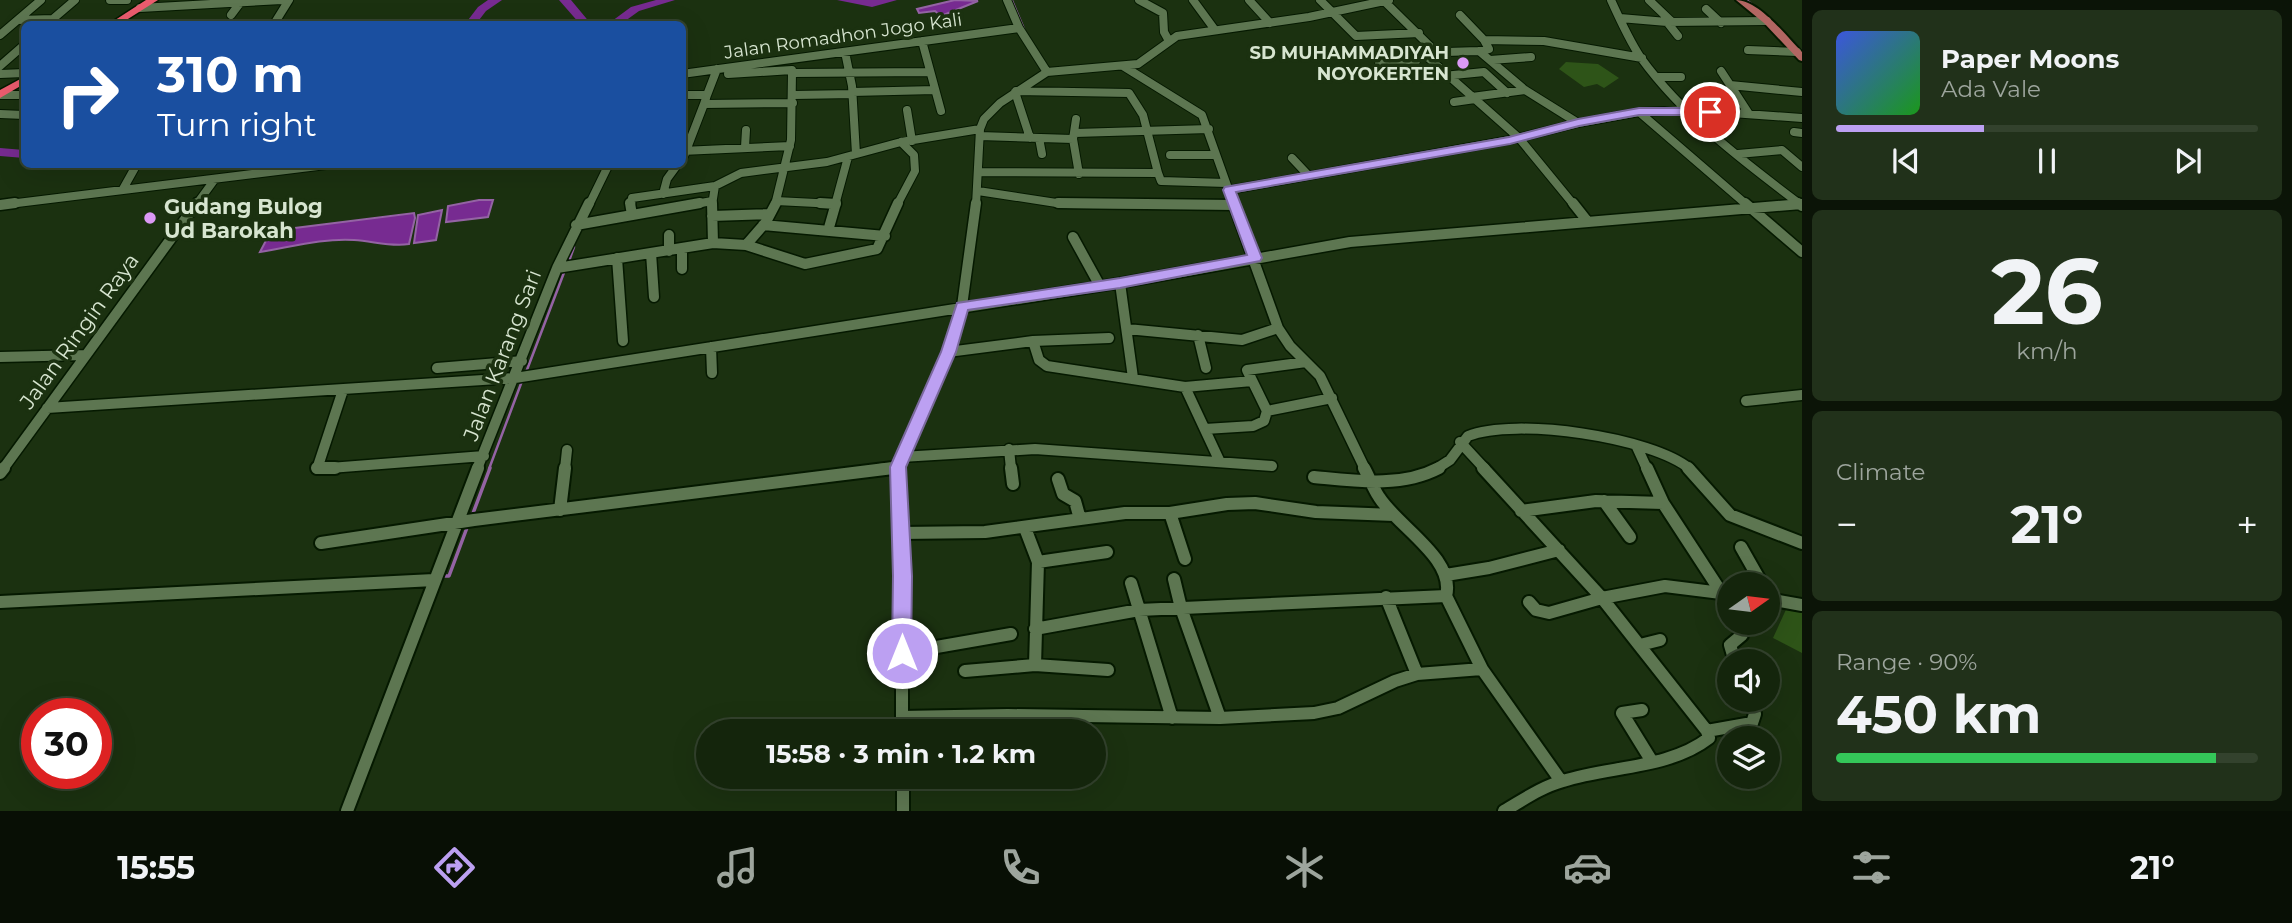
<!DOCTYPE html>
<html lang="en">
<head>
<meta charset="utf-8">
<style>
	:root { --surface:#14250c; --page:#21311a; --text:#f1f3f6; --muted:#9da59d; --line:#33422d; --accent:#bca0f2 }
	body { margin:0; font-family:Montserrat,sans-serif; background:var(--page); color:var(--text); height:100vh; display:flex; flex-direction:column; font-size:26px; white-space:nowrap }
	* { box-sizing:border-box; margin:0 }
	p { font-size:23px; color:var(--muted) }
	.icon { flex:none; width:38px; height:38px; fill:none; stroke:currentColor; stroke-width:2; stroke-linecap:round; stroke-linejoin:round }
	.map { position:relative; flex:1; overflow:hidden }
	.side { display:flex; flex-direction:column; gap:10px; padding:10px; background:#0b1407; width:490px }
	.side>* { flex:none }
	.banner { position:absolute; left:21px; top:21px; width:665px; height:147px; border-radius:10px; box-shadow:0 7px 28px #0002,0 0 0 2px var(--line); background:#1a4fa0; color:#fff; overflow:hidden }
	.needle { width:46px; rotate:76deg }
	.buttons { position:absolute; left:1717px; top:572px; display:grid; gap:14px }
	.buttons a { display:grid; place-items:center; width:63px; height:63px; border-radius:50%; background:var(--surface); box-shadow:0 7px 28px #0002,0 0 0 2px var(--line); font-size:35px }
	.speed { position:absolute; left:21px; top:698px; display:flex; gap:14px; font-size:35px; font-weight:700; text-align:center }
	.speed>* { display:grid; place-content:center; width:91px; height:91px; border-radius:50%; background:var(--surface); box-shadow:0 7px 28px #0002,0 0 0 2px var(--line); line-height:1 }
	.speed .limit { border:10px solid #d22; background:#fff; color:#111 }
	.pin { position:absolute; display:grid; place-items:center; width:60px; height:60px; color:#fff; margin:-30px; border:4px solid #fff; border-radius:50%; box-shadow:0 2px 7px #0007 }
	.me { position:absolute; width:77px; margin:-38px; rotate:0deg; stroke-linejoin:round; filter:drop-shadow(0 0 5px #0008) }
	.turn { display:flex; align-items:center; gap:24px; height:147px; padding:0 21px; font-size:32px }
	.turn .icon { width:91px; height:91px; stroke-width:2.5 }
	.turn b { display:block; font-size:49px; line-height:60px }
	.big { font-size:52px; font-weight:700; line-height:1.1 }
	.side .tile { flex:1; display:flex; flex-direction:column; justify-content:center; gap:10px; min-width:0; padding:0 24px; border-radius:10px; background:var(--page) }
	.side .dial { align-items:center; gap:0 }
	.dial b { font-size:91px; line-height:1 }
	.song { display:flex; align-items:center; gap:21px }
	.cover { width:84px; height:84px; border-radius:10px; background:linear-gradient(135deg,hsl(230 70% 55%),hsl(120 70% 35%)) }
	.played { height:7px; border-radius:4px; background:linear-gradient(90deg,var(--accent) 35%,var(--line) 35%) }
	.keys { display:flex; justify-content:space-around; direction:ltr }
	.heat { display:flex; justify-content:space-between; align-items:center; font-size:38px; direction:ltr }
	.charge { height:10px; border-radius:5px; background:linear-gradient(90deg,#34c759 90%,var(--line) 0) }
	.trip { position:absolute; left:696px; top:719px; width:410px; height:70px; border-radius:35px; background:var(--surface); box-shadow:0 7px 28px #0002,0 0 0 2px var(--line); font-weight:700; line-height:70px; text-align:center }
	.dock { display:flex; height:112px; justify-content:space-around; align-items:center; background:#080f05; color:var(--muted) }
	.dock .icon { width:49px; height:49px }
	.dock .active { color:var(--accent) }
	.dock b { font-size:32px; color:var(--text) }
	main { display:flex; flex:1; min-height:0 }
	.map>svg:first-child { display:block }
</style>
</head>
<body>
<main>
<div class="map">
<svg width="1802" height="811" viewBox="0 0 1802 811">
	<rect width="100%" height="100%" fill="#1b3110"/>
	<!-- green -->
	<path fill="#2e5418" d="M1566,62l32,2 21,14 -15,10 -7,-4 -13,3 -25,-18z
		M1789,603l13,2v48l-29,-15z"/>
	<!-- water -->
	<path fill="#772b91" stroke="#9463a4" stroke-width="2" d="M955,0l23,1 -37,15 -6,-5 -16,2 -2,-4z
		M479,200h14l-5,17 -42,5 2,-16z
		M442,210l-6,30 -22,3 4,-28z
		M414,213l1,5 -6,26c-19,3 -36,-3 -55,-4 -31,-2 -63,7 -94,12l11,-21z"/>
	<g fill="none" stroke-linecap="round" stroke-linejoin="round">
		<!-- stream-far2 -->
		<path stroke="#9463a4" stroke-width="2" d="M1012,0l13,31
			M1748,1l20,16
			M1780,28l22,23"/>
		<!-- stream-far1 -->
		<path stroke="#9463a4" stroke-width="2.5" d="M568,264l6,-17
			M525,375l40,-105
			M489,469l33,-88"/>
		<!-- stream -->
		<path stroke="#9463a4" stroke-width="3.5" d="M472,516l18,-48
			M443,576h6l19,-51"/>
		<!-- river -->
		<path fill="#772b91" fill-rule="evenodd" d="M488,0h14l-16,11 -10,13h-11l13,-17z
			M559,0h12l20,24h-11z
			M656,0h19l-36,11 -18,13h-13l23,-17z
			M837,0h60l-25,7z
			M0,148l24,2v8l-24,-2z"/>
		<defs>
			<path id="minor-far2" d="M110,0h17
				M1007,0l12,28 28,44
				M1139,0l24,13 1,19 5,9
				M1193,0l22,30
				M1249,0l21,23
				M1320,0l36,36 63,-3
				M1611,0c9,20 18,40 30,58 42,58 103,104 160,147
				M1649,0l23,22
				M1384,1l54,53
				M140,8l142,-8
				M1706,9l15,14
				M231,15l9,-12
				M1460,15l24,25
				M1620,18l47,4 100,-1
				M18,20l35,-1
				M1667,22l11,14
				M47,24l28,-24
				M274,24l15,-24
				M0,35l41,-35
				M922,41l19,70
				M1748,50l49,2
				M1479,51l10,-2 -5,-9 60,1 98,17
				M845,52l7,34 4,68
				M1380,54l99,-3 46,39 53,33
				M1424,54l95,84 55,67
				M1490,60l41,-3
				M1379,63l37,-2
				M0,66l24,-21
				M1123,66l79,49 32,90
				M1721,71l28,43
				M0,74l24,-1
				M682,74l337,-46
				M728,74l64,-4
				M1657,77h24
				M1423,78l61,-6 23,21
				M1730,85l72,7
				M1016,91l113,2 14,22 15,58
				M852,92l83,-2
				M1015,92l15,46
				M0,95h24
				M682,95h25l-3,9 89,-1
				M707,95l10,-26
				M794,95l59,-1
				M1472,97l53,-7
				M1454,102l21,-3
				M907,110l5,31
				M1639,112l108,93
				M0,114l24,1
				M1076,119l-3,20 6,35
				M1794,132l8,1
				M1075,133l134,-4
				M980,136l93,3
				M1039,138l3,16
				M745,147l1,-17
				M682,151l108,-5
				M1738,154l44,-4 20,17
				M1170,155h45
				M684,156l20,-52
				M1292,158l16,17
				M978,172l180,1 3,8 65,2
				M123,189l14,-25
				M1229,190l281,-50 68,-17 61,-11 51,-2 112,8
				M978,191l85,13 159,1
				M663,194l4,-15 11,-15
				M776,201l60,3
				M1,205l333,-41
				M196,205l19,-26
				M589,205l20,-41
				M631,205l1,-7 83,-12 26,-13 86,-11 74,-20 79,-13
				M690,205l22,-4
				M712,205l3,-19
				M775,205l16,-65 1,-67 137,-1
				M835,205l13,-48
				M897,205l18,-34 -1,-16 -13,-13
				M976,205l4,-76 4,-10 16,-16 47,-31 91,-8 39,-28 132,-19 80,-17
				M1791,205l11,-1"/>
			<path id="minor-far1" d="M630,203l2,12
				M712,203l1,40 33,2 59,19 72,-15 21,-46
				M820,203l16,1
				M1058,203l176,2
				M1233,203l45,125 12,18 30,30 45,93
				M1573,203l15,19
				M1745,203l57,49
				M1798,203l4,3
				M0,205l15,-2
				M712,216l58,-2
				M576,225l124,-22
				M763,225l122,11
				M828,231l8,-28
				M669,235v16
				M1073,237l27,49
				M746,245l20,-23 10,-19
				M682,249v20
				M651,253l3,44
				M617,258l6,83
				M557,268l156,-25
				M1120,283l13,95
				M1127,329l115,11 36,-12
				M1198,335l8,33
				M1033,341l76,-3
				M711,347l1,26
				M948,352l85,-11 6,19 8,6 138,21 35,75
				M0,357l86,-2
				M437,368l85,-7
				M1185,387l67,-6
				M343,390l-26,79 167,-13
				M1746,401l56,-6
				M47,408l468,-30 605,-95 230,-41 452,-38
				M1267,411l65,-13
				M1205,429l48,-3 11,-5 3,-10 -20,-41 59,-8
				M1460,442l25,27
				M1636,445l11,24
				M1009,449l2,20
				M901,457l134,-8 237,17
				M3,469l194,-266
				M477,469l80,-201 32,-65
				M565,469l2,-19
				M879,469l19,-2
				M898,469l50,-117 14,-46 14,-103
				M1436,469l14,-9 18,-24c46,-19 184,1 222,33"/>
			<path id="minor" d="M317,468h18
				M898,468l4,108v156
				M1011,468l2,16
				M1364,468c5,9 9,20 15,29 18,29 77,62 67,99l36,73 79,112
				M1483,468l119,130 105,133 2,7c-40,31 -100,28 -146,43 -22,6 -40,19 -59,30
				M1647,468l16,35 58,89
				M1688,468l42,47 72,28
				M0,473l4,-5
				M1314,477c41,4 87,11 125,-9
				M1058,479l5,15 12,7 5,18
				M1604,501l26,36
				M560,510l5,-42
				M1521,511l75,-10 67,2
				M1170,513l15,46
				M900,533l85,-1 140,-19h45l57,-9 28,-1 61,9 78,3
				M321,543l153,-23 419,-52
				M1741,547l21,37
				M1038,562l69,-10
				M1446,575l43,-7 70,-18
				M1174,579l7,29 39,110
				M1131,583l41,135
				M1386,597l31,77
				M1768,599l34,6
				M0,602l434,-22
				M1529,602l7,8 13,3 53,-15 63,-12 64,8
				M1035,629l104,-19 307,-14
				M1640,645l20,-5
				M902,653l109,-19
				M1735,662l-5,-17 12,-10 -1,-12
				M1035,665l73,5
				M965,671l70,-6 3,-103 -13,-34
				M1642,710l-20,3 29,47
				M902,717l106,-2 212,3 94,-5 24,-5 57,-27 22,-7 65,-5
				M1707,731l45,-8 3,-9 -5,-14
				M903,777v34
				M347,811l131,-343"/>
			<path id="major" d="M1736,0c23,0 50,36 66,52v9l-3,-1 -35,-37z"/>
			<path id="highway" d="M146,0h12l-38,24h-11z
				M24,77v7l-24,14v-8z"/>
		</defs>
		<!-- minor-far2 casing -->
		<use href="#minor-far2" stroke="#051900" stroke-width="10"/>
		<!-- minor-far1 casing -->
		<use href="#minor-far1" stroke="#051900" stroke-width="13"/>
		<!-- minor casing -->
		<use href="#minor" stroke="#051900" stroke-width="16"/>
		<!-- major casing -->
		<use href="#major" stroke="#051900" stroke-width="4"/>
		<!-- highway casing -->
		<use href="#highway" stroke="#051900" stroke-width="3"/>
		<!-- minor-far2 -->
		<use href="#minor-far2" stroke="#5d7651" stroke-width="8"/>
		<!-- minor-far1 -->
		<use href="#minor-far1" stroke="#5d7651" stroke-width="10"/>
		<!-- minor -->
		<use href="#minor" stroke="#5d7651" stroke-width="12"/>
		<!-- major -->
		<use href="#major" fill="#b26662" fill-rule="evenodd"/>
		<!-- highway -->
		<use href="#highway" fill="#eb5c6e" fill-rule="evenodd"/>
	</g>
	<!-- route -->
	<path fill="#bca0f2" stroke="#7a689d" stroke-width="2" d="M1639,108h71l5,4 -5,3h-71l-60,11 -69,18 -274,48 26,66 -2,3 -140,27 -152,22 -12,42 -50,115 6,109 -1,77 -2,6 -7,3 -7,-3 -3,-6 1,-77 -3,-109 51,-115 16,-49 163,-25 127,-23 -24,-65 2,-3 284,-50 69,-18z"/>
	<!-- markers -->
	<g fill="#db99f5" stroke="#1b3110" stroke-width="2.5">
		<circle cx="1463" cy="63" r="7"/>
		<circle cx="150" cy="218" r="7"/>
	</g>
	<g text-anchor="middle" dominant-baseline="central" stroke-width="7" stroke-linejoin="round" paint-order="stroke">
		<!-- far-street labels -->
		<g font-size="18" fill="#d7e5d0" stroke="#1b3110">
			<text transform="translate(843 36) rotate(-8)">Jalan Romadhon Jogo Kali</text>
		</g>
		<!-- far-poi labels -->
		<g font-size="18" font-weight="bold" fill="#d7e5d0" stroke="#1b3110" text-anchor="end">
			<text x="1449" y="53">SD MUHAMMADIYAH<tspan x="1449" dy="21">NOYOKERTEN</tspan></text>
		</g>
		<!-- poi labels -->
		<g font-size="21" font-weight="bold" fill="#d7e5d0" stroke="#1b3110" text-anchor="start">
			<text x="164" y="206">Gudang Bulog<tspan x="164" dy="24">Ud Barokah</tspan></text>
		</g>
		<!-- street labels -->
		<g font-size="21" fill="#d7e5d0" stroke="#1b3110">
			<text transform="translate(79 331) rotate(-54)">Jalan Ringin Raya</text>
			<text transform="translate(502 355) rotate(-69)">Jalan Karang Sari</text>
		</g>
	</g>
</svg>
<div class="buttons">
<a><svg class="needle" viewBox="-14 -14 28 28"><path d="M0-13l5 13h-10z" fill="#e53935"/><path d="M0 13l5-13h-10z" fill="#9da59d"/></svg></a>
<a><svg class="icon" aria-label="sound" viewBox="0 0 24 24"><path d="M4 9h4l5-4v14l-5-4H4zM17 9q2 3 0 6"/></svg></a>
<a><svg class="icon" aria-label="layers" viewBox="0 0 24 24"><path d="M12 4l9 5-9 5-9-5zM3 14l9 5 9-5"/></svg></a>
</div>
<div class="speed"><div class="limit">30</div></div>
<div class="pin" style="left:1710px;top:112px;background:#d93025"><svg class="icon" aria-label="arrive" viewBox="0 0 24 24"><path d="M6 21V4h12l-3 4 3 4H6"/></svg></div>
<svg class="me" style="left:902px;top:653px" viewBox="-20 -20 40 40"><circle r="17" fill="#bca0f2" stroke="#fff" stroke-width="3"/><path d="M0-11L8 9 0 5-8 9z" fill="#fff"/></svg>
<div class="trip">15:58 · 3 min · 1.2 km</div>
<div class="banner">
<div class="turn"><svg class="icon" aria-label="right" viewBox="0 0 24 24"><path d="M7 20v-9h11M14 6l5 5-5 5"/></svg><div><b>310 m</b>Turn right</div></div>
</div>
</div>
<section class="side">
<div class="tile">
<div class="song"><i class="cover"></i><div><b>Paper Moons</b><p>Ada Vale</p></div></div>
<div class="played"></div>
<div class="keys"><svg class="icon" aria-label="previous" viewBox="0 0 24 24"><path d="M18 5L8 12l10 7zM5 5v14"/></svg><svg class="icon" aria-label="pause" viewBox="0 0 24 24"><path d="M8 5v14M16 5v14"/></svg><svg class="icon" aria-label="next" viewBox="0 0 24 24"><path d="M6 5l10 7-10 7zM19 5v14"/></svg></div>
</div>
<div class="tile dial"><b>26</b><p>km/h</p></div>
<div class="tile"><p>Climate</p>
<div class="heat"><a>−</a><b class="big">21°</b><a>+</a></div>
</div>
<div class="tile"><p>Range · 90%</p><b class="big">450 km</b><div class="charge"></div></div>
</section>
</main>
<nav class="dock">
<b>15:55</b>
<svg class="icon active" aria-label="directions" viewBox="0 0 24 24"><path d="M12 3l9 9-9 9-9-9zM9 14v-3h6M13 9l2 2-2 2"/></svg>
<svg class="icon" aria-label="music" viewBox="0 0 24 24"><path d="M9 18V5l10-2v13"/><circle cx="6" cy="18" r="3"/><circle cx="16" cy="16" r="3"/></svg>
<svg class="icon" aria-label="phone" viewBox="0 0 24 24"><path d="M5 4h4l2 5-3 2q2 4 5 5l2-3 5 2v4C11 20 4 13 5 4z"/></svg>
<svg class="icon" aria-label="climate" viewBox="0 0 24 24"><path d="M12 3v18M4 7l16 10M4 17L20 7"/></svg>
<svg class="icon" aria-label="car" viewBox="0 0 24 24"><path d="M5 17H2v-5l4-1 3-4h7l3 4 3 1v5h-3M9 17h6M6 11h13"/><circle cx="7" cy="17" r="2"/><circle cx="17" cy="17" r="2"/></svg>
<svg class="icon" aria-label="filters" viewBox="0 0 24 24"><path d="M4 7h16M4 17h16"/><circle cx="9" cy="7" r="2"/><circle cx="15" cy="17" r="2"/></svg>
<b>21°</b>
</nav>
</body>
</html>
